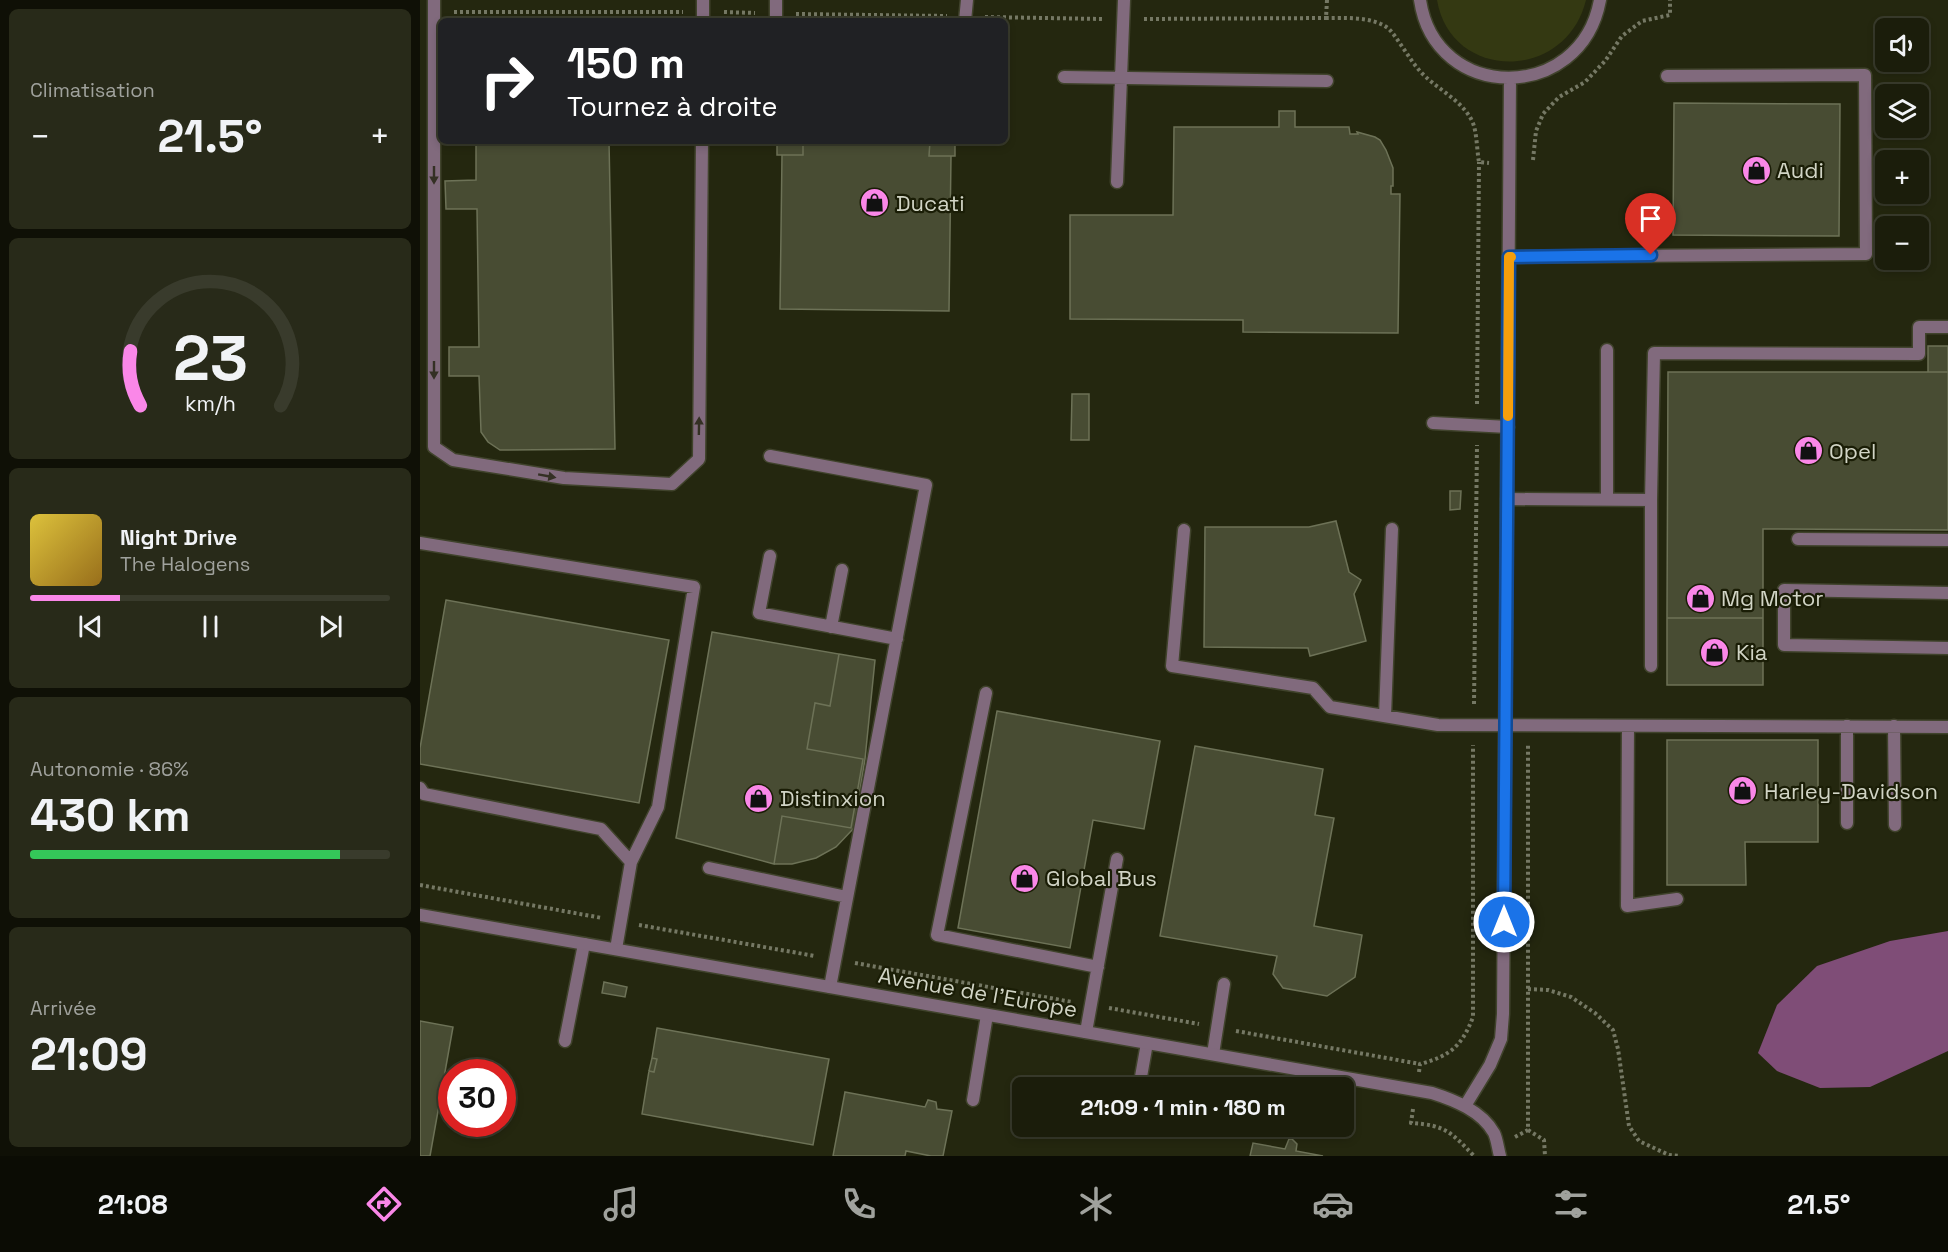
<!DOCTYPE html>
<html lang="fr">
<head>
<meta charset="utf-8">
<style>
	:root { --surface:#1b1d0b; --page:#282a19; --text:#f1f3f6; --muted:#a0a29d; --line:#393b2c; --accent:#fa87e8 }
	body { margin:0; font-family:"Space Grotesk",sans-serif; background:var(--page); color:var(--text); height:100vh; display:flex; flex-direction:column; font-size:22px; white-space:nowrap }
	* { box-sizing:border-box; margin:0 }
	p { font-size:20px; color:var(--muted) }
	.icon { flex:none; width:33px; height:33px; fill:none; stroke:currentColor; stroke-width:2; stroke-linecap:round; stroke-linejoin:round }
	.map { position:relative; flex:1; overflow:hidden }
	.drawer { display:flex; flex-direction:column; gap:9px; padding:9px; background:#0f1006; width:420px }
	.drawer>* { flex:none }
	.guide { position:absolute; left:18px; top:18px; width:570px; height:126px; border-radius:9px; box-shadow:0 3px 9px #0003,0 0 0 2px var(--line); background:#202124; color:#fff; overflow:hidden }
	.buttons { position:absolute; left:1455px; top:18px; display:grid; gap:12px }
	.buttons a { display:grid; place-items:center; width:54px; height:54px; border-radius:9px; background:var(--surface); box-shadow:0 3px 9px #0003,0 0 0 2px var(--line); font-size:30px }
	.speed { position:absolute; left:18px; top:1059px; display:flex; gap:12px; font-size:30px; font-weight:700; text-align:center }
	.speed>* { display:grid; place-content:center; width:78px; height:78px; border-radius:50%; background:var(--surface); box-shadow:0 3px 9px #0003,0 0 0 2px var(--line); line-height:1 }
	.speed .limit { border:9px solid #d22; background:#fff; color:#111 }
	.pin { position:absolute; display:grid; place-items:center; width:51px; height:51px; color:#fff; margin:-62px -26px; border-radius:50% 50% 50% 0; rotate:-45deg; box-shadow:0 0 6px #0007 }
	.pin .icon { rotate:45deg }
	.me { position:absolute; width:66px; margin:-33px; rotate:0deg; stroke-linejoin:round; filter:drop-shadow(0 0 4px #0008) }
	.turn { display:flex; align-items:center; gap:21px; height:126px; padding:0 30px; font-size:27px }
	.turn .icon { width:78px; height:78px; stroke-width:2.5 }
	.turn b { display:block; font-size:42px; line-height:51px }
	.big { font-size:45px; font-weight:700; line-height:1.1 }
	.drawer .widget { flex:1; display:flex; flex-direction:column; justify-content:center; gap:9px; min-width:0; padding:0 21px; border-radius:9px; background:var(--page) }
	.drawer .dial { align-items:center; gap:0 }
	.dial svg { height:156px; overflow:visible; fill:none; stroke:var(--line); stroke-width:7; stroke-linecap:round; text-anchor:middle }
	.dial text { fill:var(--text); stroke:none }
	.song { display:flex; align-items:center; gap:18px }
	.cover { width:72px; height:72px; border-radius:9px; background:linear-gradient(135deg,hsl(50 70% 55%),hsl(40 70% 35%)) }
	.played { height:6px; border-radius:3px; background:linear-gradient(90deg,var(--accent) 25%,var(--line) 25%) }
	.keys { display:flex; justify-content:space-around; direction:ltr }
	.heat { display:flex; justify-content:space-between; align-items:center; font-size:33px; direction:ltr }
	.charge { height:9px; border-radius:4px; background:linear-gradient(90deg,#34c759 86%,var(--line) 0) }
	.trip { position:absolute; left:592px; top:1077px; width:342px; height:60px; border-radius:9px; background:var(--surface); box-shadow:0 3px 9px #0003,0 0 0 2px var(--line); font-weight:700; line-height:60px; text-align:center }
	.menu { display:flex; height:96px; justify-content:space-around; align-items:center; background:#0b0c04; color:var(--muted) }
	.menu .icon { width:42px; height:42px }
	.menu .active { color:var(--accent) }
	.menu b { font-size:27px; color:var(--text) }
	main { display:flex; flex:1; min-height:0 }
	.map>svg:first-child { display:block }
</style>
</head>
<body>
<main>
<section class="drawer">
<div class="widget"><p>Climatisation</p>
<div class="heat"><a>−</a><b class="big">21.5°</b><a>+</a></div>
</div>
<div class="widget dial"><svg viewBox="0 0 100 80">
<path d="M14 69A42 42 0 1 1 86 69"/>
<path d="M14 69A42 42 0 0 1 9 41" stroke="#fa87e8"/>
<text x="50" y="56" font-size="32" font-weight="700">23</text>
<text x="50" y="72" font-size="11">km/h</text>
</svg></div>
<div class="widget">
<div class="song"><i class="cover"></i><div><b>Night Drive</b><p>The Halogens</p></div></div>
<div class="played"></div>
<div class="keys"><svg class="icon" aria-label="previous" viewBox="0 0 24 24"><path d="M18 5L8 12l10 7zM5 5v14"/></svg><svg class="icon" aria-label="pause" viewBox="0 0 24 24"><path d="M8 5v14M16 5v14"/></svg><svg class="icon" aria-label="next" viewBox="0 0 24 24"><path d="M6 5l10 7-10 7zM19 5v14"/></svg></div>
</div>
<div class="widget"><p>Autonomie · 86%</p><b class="big">430 km</b><div class="charge"></div></div>
<div class="widget"><p>Arrivée</p><b class="big">21:09</b></div>
</section>
<div class="map">
<svg width="1528" height="1156" viewBox="0 0 1528 1156">
	<rect width="100%" height="100%" fill="#24270f"/>
	<!-- green -->
	<path fill="#343912" d="M1017,0h149c-20,82 -135,82 -149,0z"/>
	<!-- water -->
	<path fill="#7f4d77" d="M1528,931v120l-78,36 -50,1 -43,-17 -19,-18 19,-48 40,-39 73,-25z"/>
	<!-- building -->
	<path fill="#484c33" stroke="#6d7257" stroke-width="1.5" d="M1254,103l166,1 -1,132 -166,-1z
		M859,111h16v16h54l1,7h8l-1,-2 18,5 5,3 6,10 7,18v18h-2v8h9l-2,139 -155,-1v-12l-173,-1v-104h103l1,-88h105z
		M56,141h133l6,308 -115,1 -12,-8 -7,-10 -2,-56h-30v-29h30l-2,-138h-31l-1,-28 31,-1z
		M357,141h26v14h-26z
		M383,141h127l-1,15h22l-2,155 -169,-2 2,-154h21z
		M510,141h25v15h-26z
		M1508,346h20v26h-20z
		M1248,372h280v158l-185,-1v89h-96z
		M652,394h17v46h-18z
		M1030,491h11l-1,18 -10,1z
		M916,521l13,51 12,8 -7,14 12,47 -56,15 -2,-8 -104,-1 1,-120h104z
		M26,600l223,40 -30,163 -219,-39v-16z
		M1247,618h96v67h-96z
		M292,632l127,22 -9,52 -15,-3 -8,46 56,10 -12,69 -69,-12 -8,48 -98,-26z
		M419,654l36,6 -10,99 -11,69 -18,19 -20,11 -24,6h-18l8,-48 69,12 12,-69 -56,-10 8,-46 15,3z
		M577,711l163,30 -16,88 -51,-9 -23,128 -112,-20z
		M1247,740h151v102h-73l1,43h-79z
		M775,746l128,23 -8,46 19,3 -20,108 48,9 -7,42 -28,19 -44,-8 -10,-14 4,-18 -117,-20z
		M184,982l23,5 -2,10 -23,-4z
		M0,1021l33,6 -23,129h-10z
		M237,1028l172,31 -16,86 -171,-31 7,-43 5,1 3,-13 -5,-1z
		M232,1058l5,1 -3,13 -5,-1z
		M425,1092l80,15 3,-7 8,2 1,7 15,2 -9,45h-12l-25,-5 -1,5h-72z
		M869,1139h3l5,5 -1,7 27,5h-73l3,-13 32,6z"/>
	<g fill="none" stroke-linecap="round" stroke-linejoin="round">
		<defs>
			<path id="lane" d="M14,0v54h7
				M283,21v-21
				M356,21v-21
				M545,21l2,-21
				M14,54v393l19,13 111,18 108,6 27,-25 3,-318
				M644,77l263,4
				M697,182l7,-182
				M1089,257l357,-3 -1,-179 -198,1
				M1013,423l75,4
				M350,456l156,29 -96,502
				M1087,499l144,1 3,-147 265,1v-27h29
				M1187,500v-150
				M1231,500v166
				M764,530l-12,136 141,22 17,19 108,18 510,2
				M1378,539l150,1
				M0,543l274,44 -36,220 -27,55 -15,87
				M350,556l-11,57 138,26
				M1528,593l-164,-3v55l164,3
				M411,627l11,-57
				M566,693l-49,242 161,32
				M965,716l7,-187
				M1208,726l-1,180 50,-7
				M1474,726l1,99
				M0,788l4,6 177,35 30,33
				M1427,823v-97
				M289,868l138,29
				M666,1032l31,-173
				M145,1041l19,-97
				M793,1054l11,-70
				M719,1088l8,-45
				M553,1100l14,-85"/>
			<path id="street" d="M1000,0c15,103 161,104 180,0
				M0,915l1012,178c22,7 50,18 62,40 3,6 4,16 6,23
				M1045,1106l25,-41 11,-26 2,-25 7,-935"/>
		</defs>
		<!-- lane casing -->
		<use href="#lane" stroke="#40432c" stroke-width="15"/>
		<!-- street casing -->
		<use href="#street" stroke="#40432c" stroke-width="15"/>
		<!-- path -->
		<path stroke="#757864" stroke-width="4" stroke-dasharray="3 3" stroke-linecap="butt" d="M907,0l-1,18c19,0 47,-2 63,11 8,8 21,31 30,41 16,19 47,31 55,56 3,11 3,25 5,36l10,1
			M34,12h229
			M304,12l31,1
			M376,14l151,2
			M565,17l118,2
			M724,19l182,-1
			M1113,160l3,-29 7,-17 16,-17 26,-15 20,-21 17,-25 20,-15 28,-6v-15
			M1057,404l2,-242
			M1054,704l3,-259
			M0,885l182,33
			M219,925l176,31
			M435,963l217,39
			M1108,989l20,1 23,7 24,16 18,17 5,19 11,77 10,15 30,14 11,1
			M689,1008l90,16
			M816,1031l184,33
			M999,1072l1,-8c30,-8 42,-18 53,-47v-272
			M993,1109l-2,14c34,2 40,9 63,33
			M1108,1130l16,10 1,16
			M1095,1137l13,-7v-386"/>
		<!-- lane -->
		<use href="#lane" stroke="#816a7d" stroke-width="12"/>
		<!-- street -->
		<use href="#street" stroke="#816a7d" stroke-width="12"/>
	</g>
	<!-- one-way arrows -->
	<defs><path id="oneway-solid" d="M-6-.8H1V-3.2L6.5 0L1 3.2V.8H-6Z" transform="scale(1.5)"/></defs>
	<g fill="#343024">
		<use href="#oneway-solid" transform="translate(14 175) rotate(90)"/>
		<use href="#oneway-solid" transform="translate(14 370) rotate(90)"/>
		<use href="#oneway-solid" transform="translate(279 426) rotate(-89)"/>
		<use href="#oneway-solid" transform="translate(127 476) rotate(10)"/>
	</g>
	<g fill="none" stroke-linecap="round" stroke-linejoin="round">
		<defs>
			<path id="route" d="M1084,922l5,-665 142,-2"/>
		</defs>
		<!-- route casing -->
		<use href="#route" stroke="#114b97" stroke-width="15"/>
		<!-- route -->
		<use href="#route" stroke="#1a73e8" stroke-width="10"/>
		<!-- slow -->
		<path stroke="#f59e0b" stroke-width="10" d="M1088,416l1,-159h2"/>
	</g>
	<!-- icons -->
	<defs>
		<symbol id="shop-disc" viewBox="-11 -11 22 22"><circle r="9.5" fill="#fa87e8" stroke="#1a1d06"/><path d="M-5-2.5h2.3a2.7 3.5 0 0 1 5.4 0H5L5.5 6h-11ZM-1.5-2.5h3a1.5 2.3 0 0 0-3 0Z" fill="#111"/></symbol>
	</defs>
	<g fill-rule="evenodd">
		<use href="#shop-disc" x="1320" y="154" width="33" height="33"/>
		<use href="#shop-disc" x="438" y="186" width="33" height="33"/>
		<use href="#shop-disc" x="1372" y="434" width="33" height="33"/>
		<use href="#shop-disc" x="1264" y="582" width="33" height="33"/>
		<use href="#shop-disc" x="1278" y="636" width="33" height="33"/>
		<use href="#shop-disc" x="1306" y="774" width="33" height="33"/>
		<use href="#shop-disc" x="322" y="782" width="33" height="33"/>
		<use href="#shop-disc" x="588" y="862" width="33" height="33"/>
	</g>
	<g text-anchor="middle" dominant-baseline="central" stroke-width="4.5" stroke-linejoin="round" paint-order="stroke">
		<!-- poi labels -->
		<g font-size="22" fill="#d1d4c5" stroke="#1a1d06" text-anchor="start">
			<text x="1357" y="170">Audi</text>
			<text x="476" y="203">Ducati</text>
			<text x="1409" y="451">Opel</text>
			<text x="1301" y="598">Mg Motor</text>
			<text x="1316" y="652">Kia</text>
			<text x="1344" y="791">Harley-Davidson</text>
			<text x="360" y="798">Distinxion</text>
			<text x="626" y="878">Global Bus</text>
		</g>
		<!-- street labels -->
		<g font-size="22" fill="#d1d4c5" stroke="#1a1d06">
			<text transform="translate(558 992) rotate(10)">Avenue de l'Europe</text>
		</g>
	</g>
</svg>
<div class="buttons">
<a><svg class="icon" aria-label="sound" viewBox="0 0 24 24"><path d="M4 9h4l5-4v14l-5-4H4zM17 9q2 3 0 6"/></svg></a>
<a><svg class="icon" aria-label="layers" viewBox="0 0 24 24"><path d="M12 4l9 5-9 5-9-5zM3 14l9 5 9-5"/></svg></a>
<a>+</a>
<a>−</a>
</div>
<div class="speed"><div class="limit">30</div></div>
<div class="pin" style="left:1231px;top:255px;background:#d93025"><svg class="icon" aria-label="arrive" viewBox="0 0 24 24"><path d="M6 21V4h12l-3 4 3 4H6"/></svg></div>
<svg class="me" style="left:1084px;top:922px" viewBox="-20 -20 40 40"><circle r="17" fill="#1a73e8" stroke="#fff" stroke-width="3"/><path d="M0-11L8 9 0 5-8 9z" fill="#fff"/></svg>
<div class="trip">21:09 · 1 min · 180 m</div>
<div class="guide">
<div class="turn"><svg class="icon" aria-label="right" viewBox="0 0 24 24"><path d="M7 20v-9h11M14 6l5 5-5 5"/></svg><div><b>150 m</b>Tournez à droite</div></div>
</div>
</div>
</main>
<nav class="menu">
<b>21:08</b>
<svg class="icon active" aria-label="directions" viewBox="0 0 24 24"><path d="M12 3l9 9-9 9-9-9zM9 14v-3h6M13 9l2 2-2 2"/></svg>
<svg class="icon" aria-label="music" viewBox="0 0 24 24"><path d="M9 18V5l10-2v13"/><circle cx="6" cy="18" r="3"/><circle cx="16" cy="16" r="3"/></svg>
<svg class="icon" aria-label="phone" viewBox="0 0 24 24"><path d="M5 4h4l2 5-3 2q2 4 5 5l2-3 5 2v4C11 20 4 13 5 4z"/></svg>
<svg class="icon" aria-label="climate" viewBox="0 0 24 24"><path d="M12 3v18M4 7l16 10M4 17L20 7"/></svg>
<svg class="icon" aria-label="car" viewBox="0 0 24 24"><path d="M5 17H2v-5l4-1 3-4h7l3 4 3 1v5h-3M9 17h6M6 11h13"/><circle cx="7" cy="17" r="2"/><circle cx="17" cy="17" r="2"/></svg>
<svg class="icon" aria-label="filters" viewBox="0 0 24 24"><path d="M4 7h16M4 17h16"/><circle cx="9" cy="7" r="2"/><circle cx="15" cy="17" r="2"/></svg>
<b>21.5°</b>
</nav>
</body>
</html>
